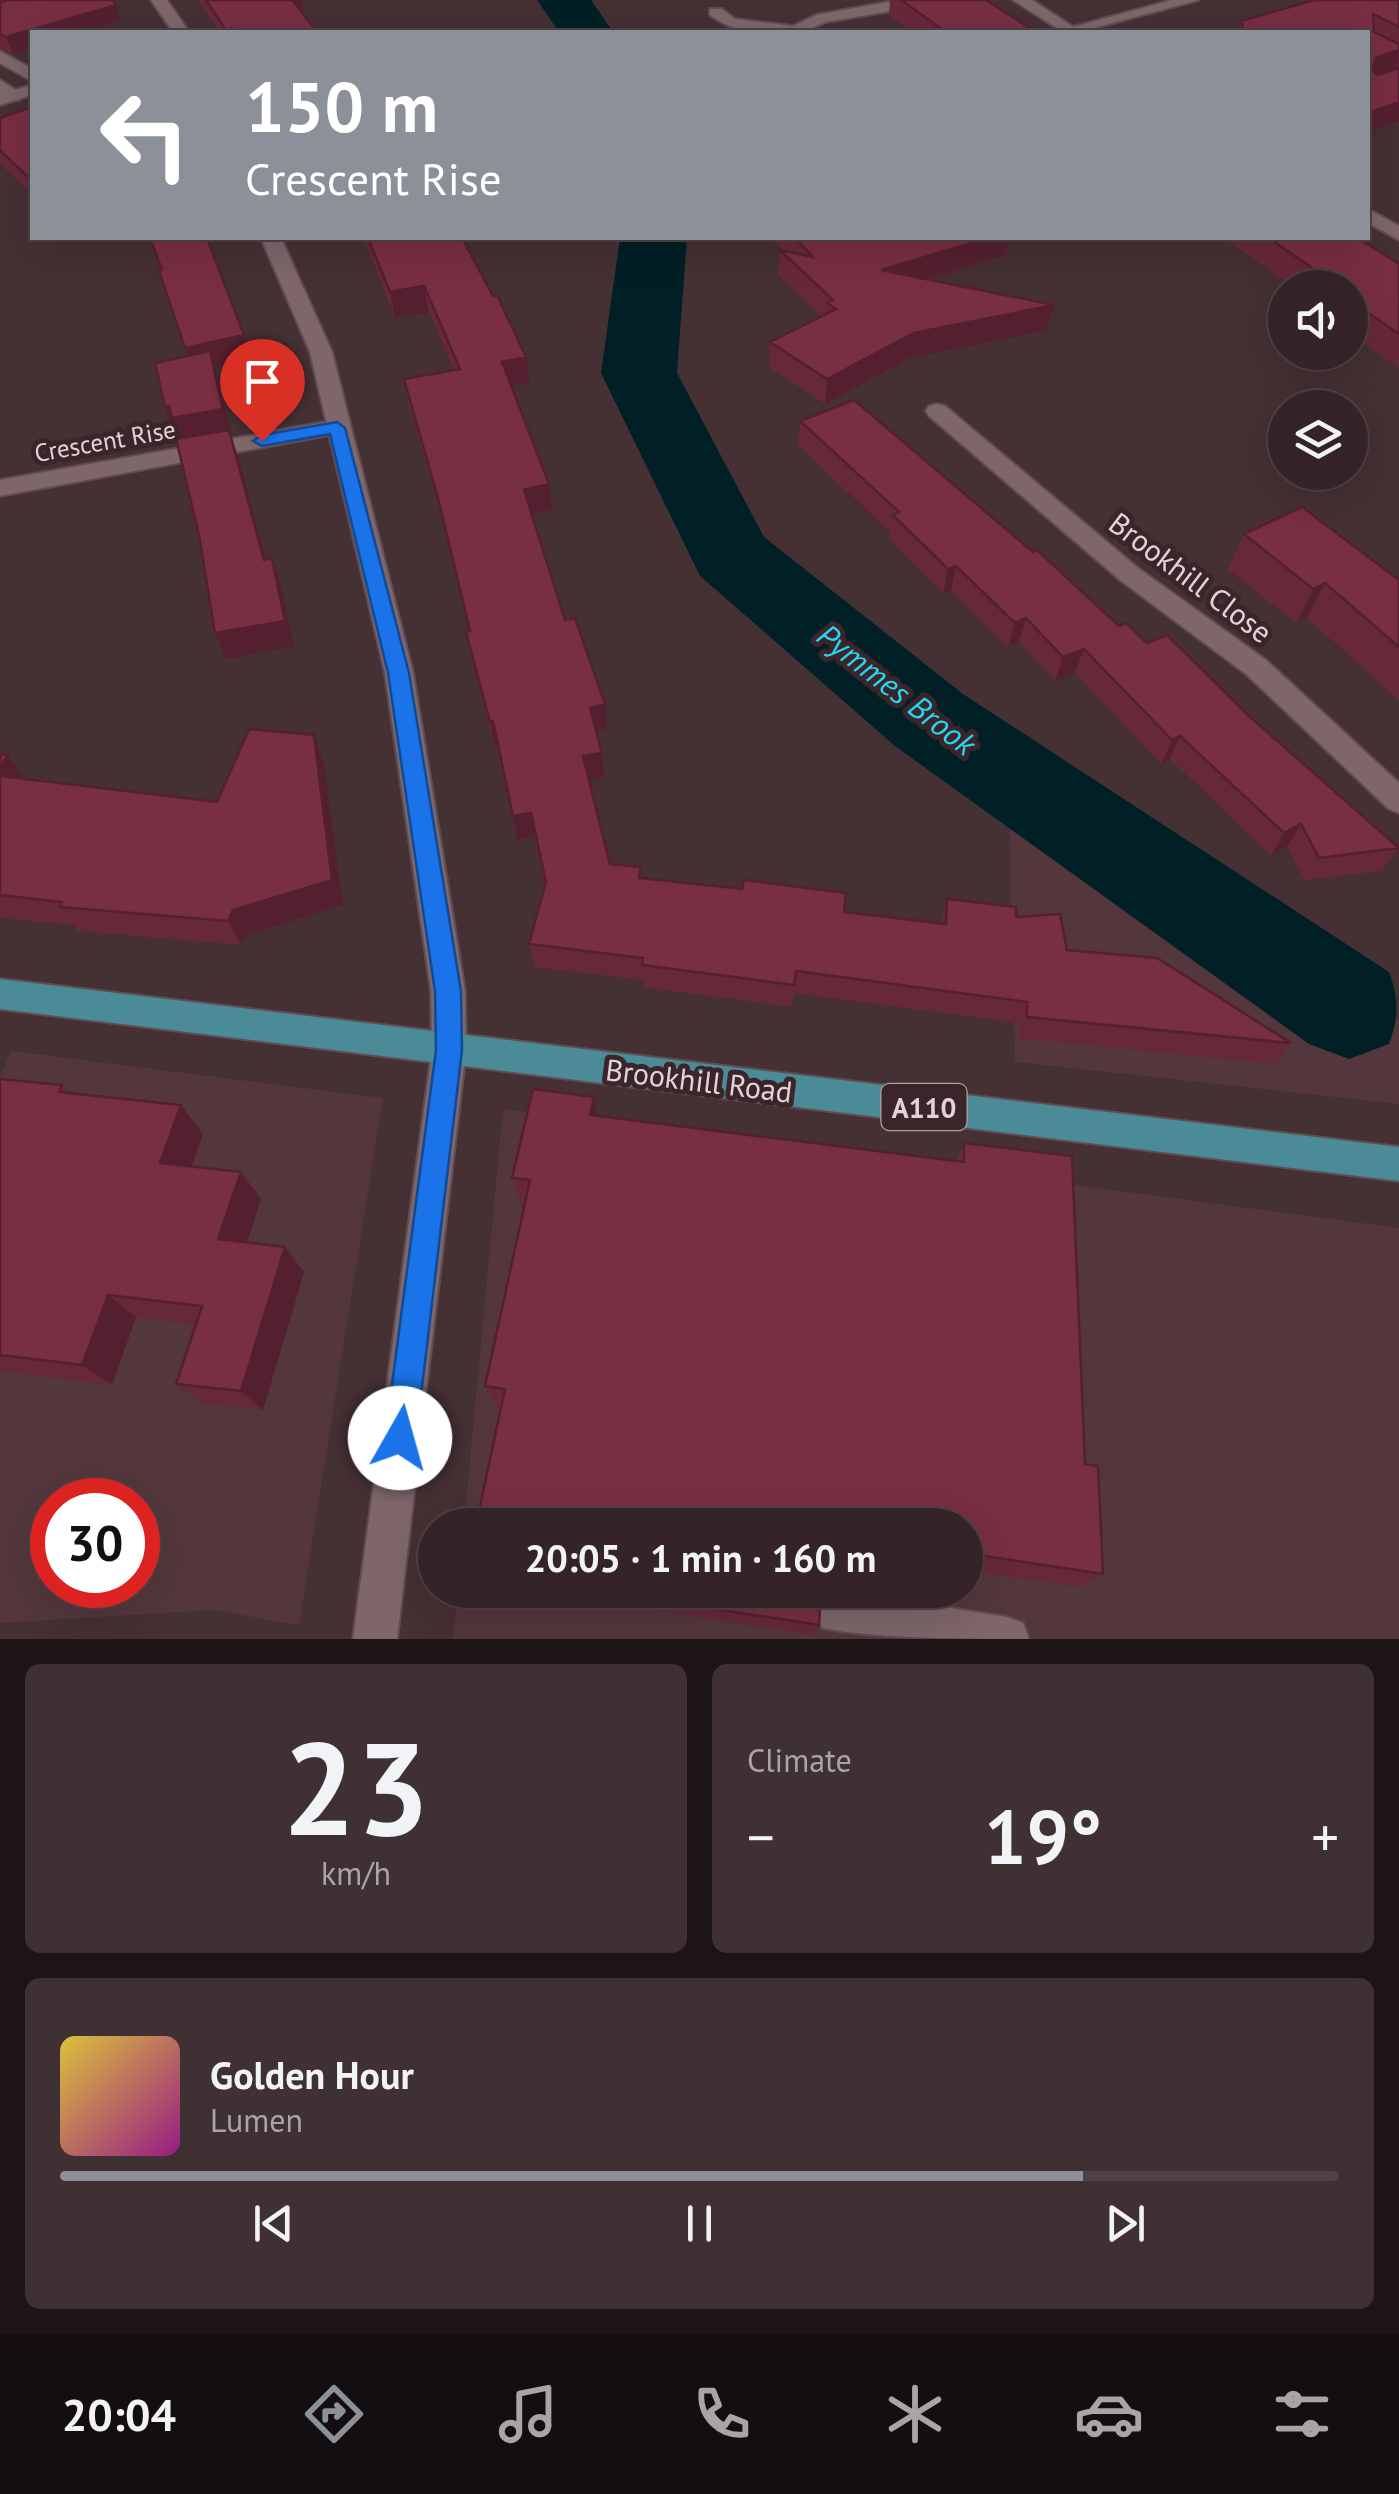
<!DOCTYPE html>
<html lang="en">
<head>
<meta charset="utf-8">
<style>
	:root { --surface:#342427; --page:#3f3033; --text:#f1f3f6; --muted:#a9a4a7; --line:#4e4144; --accent:#8c9099 }
	body { margin:0; font-family:"PT Sans",sans-serif; background:var(--page); color:var(--text); height:100vh; display:flex; flex-direction:column; font-size:38px; white-space:nowrap }
	* { box-sizing:border-box; margin:0 }
	p { font-size:32px; color:var(--muted) }
	.icon { flex:none; width:55px; height:55px; fill:none; stroke:currentColor; stroke-width:2; stroke-linecap:round; stroke-linejoin:round }
	.map { position:relative; height:1639px; overflow:hidden }
	.drawer { display:flex; flex-direction:column; gap:25px; padding:25px; background:#1d1415; flex:1 }
	.drawer>* { flex:none }
	.guide { position:absolute; left:30px; top:30px; width:1340px; height:210px; border-radius:0px; box-shadow:0 10px 40px #0002,0 0 0 2px var(--line); background:#8c9099; color:#fff; overflow:hidden }
	.controls { position:absolute; left:1268px; top:270px; display:grid; gap:20px }
	.controls a { display:grid; place-items:center; width:100px; height:100px; border-radius:50%; background:var(--surface); box-shadow:0 10px 40px #0002,0 0 0 2px var(--line); font-size:50px }
	.speed { position:absolute; left:30px; top:1478px; display:flex; gap:20px; font-size:50px; font-weight:700; text-align:center }
	.speed>* { display:grid; place-content:center; width:130px; height:130px; border-radius:50%; background:var(--surface); box-shadow:0 10px 40px #0002,0 0 0 2px var(--line); line-height:1 }
	.speed .limit { border:15px solid #d22; background:#fff; color:#111 }
	.pin { position:absolute; display:grid; place-items:center; width:85px; height:85px; color:#fff; margin:-102px -42px; border-radius:50% 50% 50% 0; rotate:-45deg; box-shadow:0 0 10px #0007 }
	.pin .icon { rotate:45deg }
	.me { position:absolute; width:110px; margin:-55px; rotate:7deg; stroke-linejoin:round; filter:drop-shadow(0 0 8px #0008) }
	.turn { display:flex; align-items:center; gap:35px; height:210px; padding:0 50px; font-size:45px }
	.turn .icon { width:130px; height:130px; stroke-width:2.5 }
	.turn b { display:block; font-size:70px; line-height:85px }
	.big { font-size:75px; font-weight:600; line-height:1.1 }
	.drawer .card { flex:1; display:flex; flex-direction:column; justify-content:center; gap:15px; min-width:0; padding:0 35px; border-radius:15px; background:var(--page) }
	.drawer .dial { align-items:center; gap:0 }
	.dial b { font-size:130px; line-height:1 }
	.song { display:flex; align-items:center; gap:30px }
	.cover { width:120px; height:120px; border-radius:15px; background:linear-gradient(135deg,hsl(50 70% 55%),hsl(310 70% 35%)) }
	.played { height:10px; border-radius:5px; background:linear-gradient(90deg,var(--accent) 80%,var(--line) 80%) }
	.keys { display:flex; justify-content:space-around; direction:ltr }
	.heat { display:flex; justify-content:space-between; align-items:center; font-size:55px; direction:ltr }
	.drawer .tiles { flex:1; display:grid; gap:25px; grid-template-columns:1fr 1fr }
	.card:last-child { grid-column:span 2 }
	.trip { position:absolute; left:418px; top:1508px; width:565px; height:100px; border-radius:50px; background:var(--surface); box-shadow:0 10px 40px #0002,0 0 0 2px var(--line); font-weight:600; line-height:100px; text-align:center }
	.tabs { display:flex; height:160px; justify-content:space-around; align-items:center; background:#150e10; color:var(--muted) }
	.tabs .icon { width:70px; height:70px }
	.tabs .active { color:var(--accent) }
	.tabs b { font-size:45px; color:var(--text) }
	.map>svg:first-child { display:block }
</style>
</head>
<body>
<div class="map">
<svg width="1399" height="1639" viewBox="0 0 1399 1639">
	<rect width="100%" height="100%" fill="#453034"/>
	<!-- built -->
	<path fill="#53373d" fill-rule="evenodd" d="M1008,782l391,238v84l-384,-42z
		M12,1051l371,47 -84,527 -86,-15 -213,13v-548zM52,1500h86v85h-86z
		M503,1109l896,119v411h-946l5,-49h507v-65h-501z"/>
	<g fill="none" stroke-linecap="round" stroke-linejoin="round">
		<!-- river -->
		<path fill="#002026" fill-rule="evenodd" d="M537,0h54l22,32h-54z
			M620,238h67l-10,135 87,164 199,157 426,278c10,27 10,45 0,72l-40,15 -40,-15 -414,-298 -195,-170 -99,-203z"/>
		<defs>
			<path id="lane" d="M1172,0h27l-120,32 -17,-2z
				M710,9h12l13,10 58,7 8,5c-28,5 -67,3 -91,-16z
				M0,51l32,18v12l-32,-18z
				M0,80l19,12v8h-12l-7,-6z
				M337,420l8,2 4,5 -4,5 -345,64v-16z
				M838,1590l169,27 16,6 6,16c-59,0 -153,0 -207,-11l-6,-16 6,-16z"/>
			<path id="street" d="M151,0h16l22,32h-16z
				M899,0h35l-8,5 -100,17 -24,10h-21l35,-17z
				M1013,0h19l49,32h-18z
				M32,85v10l-32,10v-11z
				M1368,209l31,17v14l-31,-17z
				M261,238h20l51,114 81,321 52,318 1,59 -69,589h-44l79,-589 -1,-59 -46,-318 -75,-321z
				M937,404l8,2 193,162 128,92 133,123v30l-10,-4 -143,-135 -126,-94 -191,-164 -3,-5 3,-5z"/>
			<path id="primary" d="M0,979l1399,168v34l-1399,-172z"/>
		</defs>
		<!-- lane casing -->
		<use href="#lane" stroke="#5e4c50" stroke-width="4"/>
		<!-- street casing -->
		<use href="#street" stroke="#5e4c50" stroke-width="4"/>
		<!-- primary casing -->
		<use href="#primary" stroke="#5e4c50" stroke-width="4"/>
		<!-- lane -->
		<use href="#lane" fill="#7e666b" fill-rule="evenodd"/>
		<!-- street -->
		<use href="#street" fill="#7e666b" fill-rule="evenodd"/>
		<!-- primary -->
		<use href="#primary" fill="#4b8b97" fill-rule="evenodd"/>
	</g>
	<!-- wall -->
	<path fill="#67283a" d="M0,0l116,5 5,16 -89,11v16l-19,6 -13,-6z
		M198,0h103l4,17 12,15h-98z
		M890,0h96l50,32h-124l-23,-17z
		M1399,0v121l-31,11v-100h-130l3,-11z
		M32,107v88l-32,-31v-46z
		M355,238h107l68,144 -18,4 37,98 3,26 -20,5 33,105 40,84 2,24 -11,4 8,45 -15,3 21,84 32,14 202,34 97,11 6,-24 69,18 51,33 224,93 -16,21 -257,-26v-15l-224,-30 -2,14 -149,-20v-7l-109,-13 -5,-23 16,-60 -10,-48 -18,4 -19,-94 -3,1 -24,-90 -5,-25 3,-1 -25,-107 -35,-119 -5,-26 50,-9 -25,-58 -34,6 -30,-77 -7,2z
		M771,238h239l-4,17 -78,25 126,25 -7,25 -137,28 -85,46 -56,-37 1,-25 51,-26 -43,-41 2,-25 3,1z
		M1224,238h134l41,26v104l-49,-34v-46h-55z
		M800,421l347,222 102,73 150,132 -17,23 -77,9 -18,-34 -16,10 -101,-97 -9,5 -86,-91 -20,8 -36,-39 -11,5 -57,-57 -8,3 -54,-54 1,-7 -92,-87z
		M1244,534l155,46v120l-92,-82 -11,5 -68,-54z
		M0,754l8,1 17,24 192,23 107,-40 19,143 -97,30 -5,10 -163,-14 -4,-6 -74,-7z
		M0,1079l62,6 7,8 134,41 -11,32 49,6 20,27 -14,43 57,30 -41,138 -62,-7 -25,-19 20,-59 -60,-8 -24,68 -112,-14z
		M597,1116l359,45 8,-18 121,321 18,110 -25,13 -113,-17v-45l-467,-116 -13,-23 39,-176 -2,-1 -10,-31z
		M525,1590h296l-2,35 -7,10z"/>
	<!-- shaded-wall -->
	<path fill="#54202f" d="M301,0l5,23 -13,-22z
		M116,5l5,16 -37,11h-52v16l-19,6 -7,-17z
		M1399,50l-1,19 -30,10 7,-21z
		M1399,102v19l-31,11v-19z
		M357,238h8v3l-7,2z
		M988,238h22l-4,17 -128,40 3,-25z
		M424,286l5,26 -34,6 -5,-26z
		M1054,305l-7,25 -137,28 -85,46 2,-25 87,-46z
		M244,335l8,24 -37,9 17,67h-2l8,21 35,129 -91,-141 -4,-11h-3l-10,-26 29,-34 -9,-25z
		M526,357l4,25 -24,5 -4,-25z
		M549,484l3,26 -25,6 -3,-26z
		M272,558l9,26 13,62 -68,13 -11,-26z
		M956,566l-5,24 -8,3 5,-24z
		M1325,583l-18,35 -11,5 17,-34z
		M1026,618l-7,24 -11,5 7,-24z
		M1084,649l-9,24 -20,8 8,-24z
		M605,704l2,24 -15,5 -2,-25z
		M493,721l5,25 -3,1 -5,-25z
		M314,735l10,27 19,143 -97,30 -5,10 -13,-24z
		M1180,736l-10,23 -9,5 11,-24z
		M602,753l2,24 -18,4 -3,-25z
		M8,755l18,26 -26,1v-14z
		M531,813l4,23 -18,4 -4,-24z
		M1301,824l-14,22 -16,10 13,-23z
		M594,1097l5,34 -9,-16z
		M181,1105l22,29 -20,56 -23,-27z
		M241,1172l20,27 -21,65 -22,-25z
		M285,1247l19,25 -41,138 -22,-19z
		M108,1295l28,22 -24,68 -30,-20z"/>
	<!-- building -->
	<path fill="#782e43" stroke="#54202f" stroke-width="2.5" d="M8,0h105l3,5 -110,32 -6,-3v-32z
		M206,0h93l-6,1 24,31h-82l-3,-4 -6,2z
		M901,0h85l50,32h-90z
		M1315,0h84v27l-26,-13 1,18 25,12v6l-24,8 -2,13 5,4 21,-7v34l-31,11v-81h-124l-3,-11z
		M32,107v74l-32,-31v-32z
		M150,238h57l37,97 -59,13 -26,-77 3,-1z
		M368,238h94l31,58 4,-1 29,62 -24,5 47,122 -25,6 41,130 10,-2 30,86 -15,4 12,45 -19,3 27,108 31,3 -2,11 103,11 2,-9 102,13 -2,19 102,12 1,-25 69,8v10l44,-3 7,36 90,8 134,85 -264,-26v-15l-231,-31 -2,14 -152,-20 1,-7 -114,-14 17,-62 -15,-69 -18,3 -20,-95 -3,1 -24,-90 4,-1 -32,-133 -34,-119 56,-10 -36,-83 -34,6z
		M795,238h193l-107,32 173,35 -140,28 -87,46 -57,-37 66,-33 -9,-6 6,-3 -53,-50 33,7z
		M1269,238h89l41,26v70l-41,-28 6,-3 -14,-9v-6h-9z
		M210,351l13,58 -51,9 -3,-12 -4,1 -10,-44z
		M854,400l179,152 4,-2 82,76 7,-3 21,20 20,-8 82,81 150,132 -80,10 -18,-34 -17,9 -104,-97 -8,4 -88,-91 -21,8 -37,-39 -11,5 -59,-57 -8,3 -55,-54 6,-3 -99,-91z
		M229,430l35,130 8,-2 13,63 -70,12 -16,-98 -23,-96z
		M1302,507l97,73v67l-74,-64 -12,6 -69,-55z
		M249,729l65,6 18,145 -99,30 -5,11 -168,-14 2,-5 -62,-7v-119l217,26z
		M0,754l8,1 -8,13z
		M0,1079l62,6 -3,7 122,13 -21,58 81,9 -23,67 67,8 -44,144 -65,-7 26,-78 -94,-11 -26,70 -82,-10z
		M533,1089l61,8 -4,18 374,47v-19l108,13 13,308 13,2 5,108 -138,-21v-28h-489l29,-136 -20,-3 45,-206 -18,-2z
		M595,1590h226l-2,35z"/>
	<!-- route -->
	<path fill="#1a73e8" stroke="#114b97" stroke-width="2.5" d="M337,422l8,6 64,245 52,318 1,59 -46,388 -5,11 -11,5 -10,-5 -5,-11 51,-388 -1,-59 -47,-318 -58,-239 -68,12 -9,-5 9,-6z"/>
	<g text-anchor="middle" dominant-baseline="central" stroke-width="10" stroke-linejoin="round" paint-order="stroke">
		<!-- far-street labels -->
		<g font-size="25" fill="#e2d4d6" stroke="#3a262a">
			<text transform="translate(105 441) rotate(-10)">Crescent Rise</text>
		</g>
		<!-- shield labels -->
		<rect fill="#3a262a" stroke="#b0a0a2" stroke-width="2.5" x="881.5" y="1084" width="85" height="46" rx="8"/>
		<g font-size="28" font-weight="bold" fill="#e2d4d6">
			<text x="924" y="1107">A110</text>
		</g>
		<!-- street labels -->
		<g font-size="30" fill="#e2d4d6" stroke="#3a262a">
			<text transform="translate(1191 577) rotate(37)">Brookhill Close</text>
			<text transform="translate(699 1080) rotate(7)">Brookhill Road</text>
		</g>
		<!-- water labels -->
		<g font-size="32" font-style="italic" fill="#23d8f0" stroke="#3a262a">
			<text transform="translate(897 689) rotate(38)">Pymmes Brook</text>
		</g>
	</g>
</svg>
<div class="controls">
<a><svg class="icon" aria-label="sound" viewBox="0 0 24 24"><path d="M4 9h4l5-4v14l-5-4H4zM17 9q2 3 0 6"/></svg></a>
<a><svg class="icon" aria-label="layers" viewBox="0 0 24 24"><path d="M12 4l9 5-9 5-9-5zM3 14l9 5 9-5"/></svg></a>
</div>
<div class="speed"><div class="limit">30</div></div>
<div class="pin" style="left:262px;top:441px;background:#d93025"><svg class="icon" aria-label="arrive" viewBox="0 0 24 24"><path d="M6 21V4h12l-3 4 3 4H6"/></svg></div>
<svg class="me" style="left:400px;top:1438px" viewBox="-20 -20 40 40"><circle r="19" fill="#fff"/><path d="M0-13L10 11 0 6-10 11z" fill="#1a73e8"/></svg>
<div class="trip">20:05 · 1 min · 160 m</div>
<div class="guide">
<div class="turn"><svg class="icon" aria-label="left" viewBox="0 0 24 24"><path d="M17 20v-9H6M10 6l-5 5 5 5"/></svg><div><b>150 m</b>Crescent Rise</div></div>
</div>
</div>
<section class="drawer">
<div class="tiles">
<div class="card dial"><b>23</b><p>km/h</p></div>
<div class="card"><p>Climate</p>
<div class="heat"><a>−</a><b class="big">19°</b><a>+</a></div>
</div>
<div class="card">
<div class="song"><i class="cover"></i><div><b>Golden Hour</b><p>Lumen</p></div></div>
<div class="played"></div>
<div class="keys"><svg class="icon" aria-label="previous" viewBox="0 0 24 24"><path d="M18 5L8 12l10 7zM5 5v14"/></svg><svg class="icon" aria-label="pause" viewBox="0 0 24 24"><path d="M8 5v14M16 5v14"/></svg><svg class="icon" aria-label="next" viewBox="0 0 24 24"><path d="M6 5l10 7-10 7zM19 5v14"/></svg></div>
</div>
</div>
</section>
<nav class="tabs">
<b>20:04</b>
<svg class="icon active" aria-label="directions" viewBox="0 0 24 24"><path d="M12 3l9 9-9 9-9-9zM9 14v-3h6M13 9l2 2-2 2"/></svg>
<svg class="icon" aria-label="music" viewBox="0 0 24 24"><path d="M9 18V5l10-2v13"/><circle cx="6" cy="18" r="3"/><circle cx="16" cy="16" r="3"/></svg>
<svg class="icon" aria-label="phone" viewBox="0 0 24 24"><path d="M5 4h4l2 5-3 2q2 4 5 5l2-3 5 2v4C11 20 4 13 5 4z"/></svg>
<svg class="icon" aria-label="climate" viewBox="0 0 24 24"><path d="M12 3v18M4 7l16 10M4 17L20 7"/></svg>
<svg class="icon" aria-label="car" viewBox="0 0 24 24"><path d="M5 17H2v-5l4-1 3-4h7l3 4 3 1v5h-3M9 17h6M6 11h13"/><circle cx="7" cy="17" r="2"/><circle cx="17" cy="17" r="2"/></svg>
<svg class="icon" aria-label="filters" viewBox="0 0 24 24"><path d="M4 7h16M4 17h16"/><circle cx="9" cy="7" r="2"/><circle cx="15" cy="17" r="2"/></svg>
</nav>
</body>
</html>
